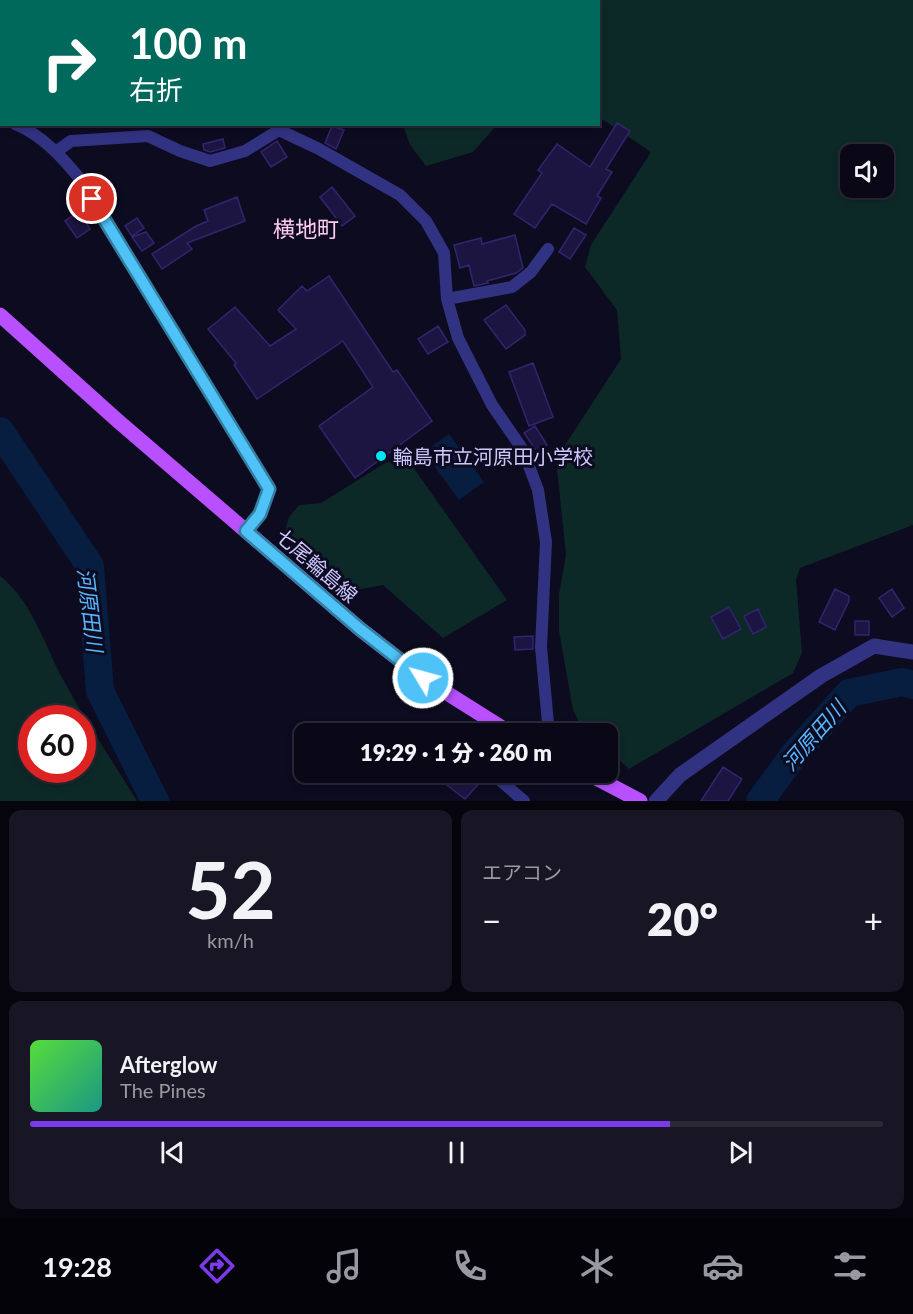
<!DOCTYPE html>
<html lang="ja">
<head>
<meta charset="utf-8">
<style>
	:root { --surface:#0a0817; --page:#181624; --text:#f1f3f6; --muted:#999aa1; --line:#2a2936; --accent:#7c3aed }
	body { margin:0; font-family:Lato,"Noto Sans JP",sans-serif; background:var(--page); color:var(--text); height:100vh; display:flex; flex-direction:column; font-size:22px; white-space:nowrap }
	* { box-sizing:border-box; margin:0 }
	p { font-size:20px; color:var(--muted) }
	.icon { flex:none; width:33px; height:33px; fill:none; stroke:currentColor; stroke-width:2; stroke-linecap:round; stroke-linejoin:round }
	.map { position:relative; height:801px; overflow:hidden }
	.details { display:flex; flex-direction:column; gap:9px; padding:9px; background:#06040d; flex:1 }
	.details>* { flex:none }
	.banner { position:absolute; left:0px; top:0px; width:600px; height:126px; box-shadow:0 3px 9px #0003,0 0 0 2px var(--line); background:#00695c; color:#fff; overflow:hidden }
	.fabs { position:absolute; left:840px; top:144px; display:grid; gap:12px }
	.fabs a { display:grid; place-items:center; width:54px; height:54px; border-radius:12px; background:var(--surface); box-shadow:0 3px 9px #0003,0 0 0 2px var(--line); font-size:30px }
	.speed { position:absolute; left:18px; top:705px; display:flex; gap:12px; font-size:30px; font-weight:700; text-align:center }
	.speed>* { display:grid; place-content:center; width:78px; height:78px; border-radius:50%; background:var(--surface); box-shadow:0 3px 9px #0003,0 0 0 2px var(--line); line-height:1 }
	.speed .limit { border:9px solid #d22; background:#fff; color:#111 }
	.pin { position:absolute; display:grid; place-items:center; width:51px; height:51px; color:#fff; margin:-26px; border:3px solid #fff; border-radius:50%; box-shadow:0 2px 6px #0007 }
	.me { position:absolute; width:66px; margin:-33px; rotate:307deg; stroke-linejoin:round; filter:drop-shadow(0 0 4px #0008) }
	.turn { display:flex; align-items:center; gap:21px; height:126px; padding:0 30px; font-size:27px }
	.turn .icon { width:78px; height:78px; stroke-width:2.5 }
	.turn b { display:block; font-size:42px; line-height:51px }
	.big { font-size:45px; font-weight:800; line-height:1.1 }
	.details .widget { flex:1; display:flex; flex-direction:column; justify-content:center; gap:9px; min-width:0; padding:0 21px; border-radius:12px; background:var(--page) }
	.details .dial { align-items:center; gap:0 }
	.dial b { font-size:78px; line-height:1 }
	.song { display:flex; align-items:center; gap:18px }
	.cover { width:72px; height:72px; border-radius:9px; background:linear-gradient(135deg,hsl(110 70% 55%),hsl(170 70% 35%)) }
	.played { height:6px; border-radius:3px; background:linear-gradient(90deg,var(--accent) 75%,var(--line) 75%) }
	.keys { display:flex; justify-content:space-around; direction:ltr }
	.heat { display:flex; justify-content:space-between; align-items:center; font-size:33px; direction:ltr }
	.details .tiles { flex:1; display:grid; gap:9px; grid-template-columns:1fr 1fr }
	.widget:last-child { grid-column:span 2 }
	.trip { position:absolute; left:294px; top:723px; width:324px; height:60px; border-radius:12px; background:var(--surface); box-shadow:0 3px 9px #0003,0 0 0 2px var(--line); font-weight:800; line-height:60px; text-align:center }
	.dock { display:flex; height:96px; justify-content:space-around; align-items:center; background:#040309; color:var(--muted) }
	.dock .icon { width:42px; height:42px }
	.dock .active { color:var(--accent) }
	.dock b { font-size:27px; color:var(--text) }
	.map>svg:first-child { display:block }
</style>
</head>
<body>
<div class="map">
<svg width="913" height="801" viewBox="0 0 913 801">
	<rect width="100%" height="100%" fill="#0d0b1f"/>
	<!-- green -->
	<path fill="#0d2927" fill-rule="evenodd" d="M0,0h267l-265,2 -1,98z
		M394,0h519v525l-113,43 -4,12 6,73 -9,20 -164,96 -21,-20v-15l-18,-1 -9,-7 -8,-16 -14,-79v-37l7,-39 -10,-96 65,-100 -4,-49 -32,-43 6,-22 60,-93 -52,-35 -1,-115zM850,154h34v34h-34z
		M403,125v-1l94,1 -24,27 -47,14 -16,-21z
		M387,462l23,1 97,137 -64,38 -60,-53 -32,6 -67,-57 5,-17 10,-12 22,-2z
		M0,576c30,23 43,64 60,98 23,43 51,85 77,127h-137zM82,718v52h-50v-52z"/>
	<!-- water -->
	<path fill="#071e41" d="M449,434l35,48 -25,18 -35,-48z"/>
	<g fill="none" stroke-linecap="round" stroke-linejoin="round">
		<!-- river -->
		<path stroke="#071e41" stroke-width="28" d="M0,431l90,135 10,125 55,110
			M760,801l36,-49 53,-59 53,-11 11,3"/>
	</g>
	<!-- building -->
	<path fill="#1d1541" stroke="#32256f" stroke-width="1.5" d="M617,123l13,8 -24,38 6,3 -15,24 4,2 -15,26 -34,-20 -17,24 -21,-14 28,-41 -4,-3 19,-26 33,23z
		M332,126l12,4 -8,19 -11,-6z
		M223,139l2,9 -15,4 -6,-2 -1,-6z
		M277,141l10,16 -16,10 -10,-15z
		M332,187l23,29 -13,10 -22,-29z
		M237,197l8,24 -58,22 5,6 -30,20 -10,-15 44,-28 12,-5 -4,-11z
		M79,211l11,18 -13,9 -12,-17z
		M137,218l7,10 -12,8 -7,-10z
		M574,228l12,7 -16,24 -11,-7z
		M146,232l8,11 -12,8 -10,-14z
		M515,235l8,33 -7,5 -29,8 1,2 -14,3 -5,-21 -9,3 -6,-23 27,-7 1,6z
		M329,276l64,96 4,-2 35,51 -77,57 -36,-52 54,-39 -30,-46 -86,58 -23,-34 2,-2 -28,-34 27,-22 35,39 26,-17 -18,-19 24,-24 5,5z
		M506,305l19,25v5l-19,14 -22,-29z
		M438,326l10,16 -20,12 -10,-15z
		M533,363l20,54 -24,9 -20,-54z
		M535,426l12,19 -10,7 -13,-19z
		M835,589l14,7v5l-14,29 -16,-8z
		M892,589l12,19 -12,9 -13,-19z
		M729,607l12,22 -18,10 -12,-22z
		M758,609l8,18 -13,7 -9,-18z
		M855,621h14v14h-14z
		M533,636v13l-18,1 -1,-13z
		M723,767l19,12 -14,22h-27z
		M430,772h43l9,8 -17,19z"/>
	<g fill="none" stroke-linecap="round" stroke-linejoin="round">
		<!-- minor -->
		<path stroke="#323282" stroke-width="12" d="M0,119l2,1
			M15,124c27,11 47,33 65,55l189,310 -9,25 -14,17
			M57,151l14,-10 77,-5 32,15 30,10 35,-10 34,-21 40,19 81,46 26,26 18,32 3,46 11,39 34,67 31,45 15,40 8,52 -5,105 8,87
			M447,299l65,-12 19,-15 17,-23
			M506,772l-5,9 23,20"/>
		<!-- tertiary -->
		<path stroke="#323282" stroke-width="15" d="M656,801l24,-26 141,-99 53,-30 39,6"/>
		<!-- primary -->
		<path stroke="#b850ff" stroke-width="15" d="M0,315l118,106 242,208 63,49 89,56
			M585,772l55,29"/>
	</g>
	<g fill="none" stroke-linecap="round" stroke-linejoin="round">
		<defs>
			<path id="route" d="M92,199l177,290 -9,25 -14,17 114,98 63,49"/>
		</defs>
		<!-- route casing -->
		<use href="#route" stroke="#337fa1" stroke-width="15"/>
		<!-- route -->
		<use href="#route" stroke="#4fc3f7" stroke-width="10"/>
	</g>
	<!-- markers -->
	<circle fill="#00e3f4" stroke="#0d0b1f" stroke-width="2" cx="381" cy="456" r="6"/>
	<g text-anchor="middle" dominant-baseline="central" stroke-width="6" stroke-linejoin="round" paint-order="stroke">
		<!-- poi labels -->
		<g font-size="20" fill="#cdc9ff" stroke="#0d0b1f" text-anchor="start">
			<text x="393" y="456">輪島市立河原田小学校</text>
		</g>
		<!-- street labels -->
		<g font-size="20" fill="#cdc9ff" stroke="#0d0b1f">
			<text transform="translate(317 565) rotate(41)">七尾輪島線</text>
		</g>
		<!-- water labels -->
		<g font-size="21" font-style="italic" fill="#57b6ff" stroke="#0d0b1f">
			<text transform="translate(91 610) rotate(83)">河原田川</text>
			<text transform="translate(813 735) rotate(-49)">河原田川</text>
		</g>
		<!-- quarter labels -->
		<g font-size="22" fill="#ffcbee" stroke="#0d0b1f">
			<text x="306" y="228">横地町</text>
		</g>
	</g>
</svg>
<div class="fabs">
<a><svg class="icon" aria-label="sound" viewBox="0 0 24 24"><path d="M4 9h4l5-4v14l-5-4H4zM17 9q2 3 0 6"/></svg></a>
</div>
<div class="speed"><div class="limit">60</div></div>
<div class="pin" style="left:92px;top:199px;background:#d93025"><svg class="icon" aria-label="arrive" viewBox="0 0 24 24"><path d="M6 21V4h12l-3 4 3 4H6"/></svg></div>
<svg class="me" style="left:423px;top:678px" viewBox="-20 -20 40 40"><circle r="17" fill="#4fc3f7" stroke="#fff" stroke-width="3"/><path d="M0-11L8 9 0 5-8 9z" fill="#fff"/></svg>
<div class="trip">19:29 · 1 分 · 260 m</div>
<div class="banner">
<div class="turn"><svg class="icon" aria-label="right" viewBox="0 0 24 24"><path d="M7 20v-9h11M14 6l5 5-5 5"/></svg><div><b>100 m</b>右折</div></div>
</div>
</div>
<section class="details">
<div class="tiles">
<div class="widget dial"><b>52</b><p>km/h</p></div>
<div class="widget"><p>エアコン</p>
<div class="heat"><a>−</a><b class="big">20°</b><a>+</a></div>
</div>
<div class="widget">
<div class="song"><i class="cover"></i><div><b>Afterglow</b><p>The Pines</p></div></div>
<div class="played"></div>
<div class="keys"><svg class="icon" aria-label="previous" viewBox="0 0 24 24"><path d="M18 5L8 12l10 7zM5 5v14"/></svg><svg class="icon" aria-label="pause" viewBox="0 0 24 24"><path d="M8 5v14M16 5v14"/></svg><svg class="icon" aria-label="next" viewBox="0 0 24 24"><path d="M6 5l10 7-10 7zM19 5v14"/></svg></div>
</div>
</div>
</section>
<nav class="dock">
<b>19:28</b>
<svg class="icon active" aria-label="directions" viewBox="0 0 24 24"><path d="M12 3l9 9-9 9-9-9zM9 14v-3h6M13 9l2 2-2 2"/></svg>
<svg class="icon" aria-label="music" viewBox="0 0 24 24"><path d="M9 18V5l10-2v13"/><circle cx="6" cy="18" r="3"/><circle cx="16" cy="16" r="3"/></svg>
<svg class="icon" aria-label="phone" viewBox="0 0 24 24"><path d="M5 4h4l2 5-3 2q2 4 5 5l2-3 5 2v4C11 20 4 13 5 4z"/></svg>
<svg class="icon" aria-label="climate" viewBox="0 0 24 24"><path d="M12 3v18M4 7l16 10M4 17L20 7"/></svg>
<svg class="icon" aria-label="car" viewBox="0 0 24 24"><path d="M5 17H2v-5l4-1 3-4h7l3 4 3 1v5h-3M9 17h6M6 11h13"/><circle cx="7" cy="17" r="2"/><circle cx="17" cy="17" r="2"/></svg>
<svg class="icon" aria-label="filters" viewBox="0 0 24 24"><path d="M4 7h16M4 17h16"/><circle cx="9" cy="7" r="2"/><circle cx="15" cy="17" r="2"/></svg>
</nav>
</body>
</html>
